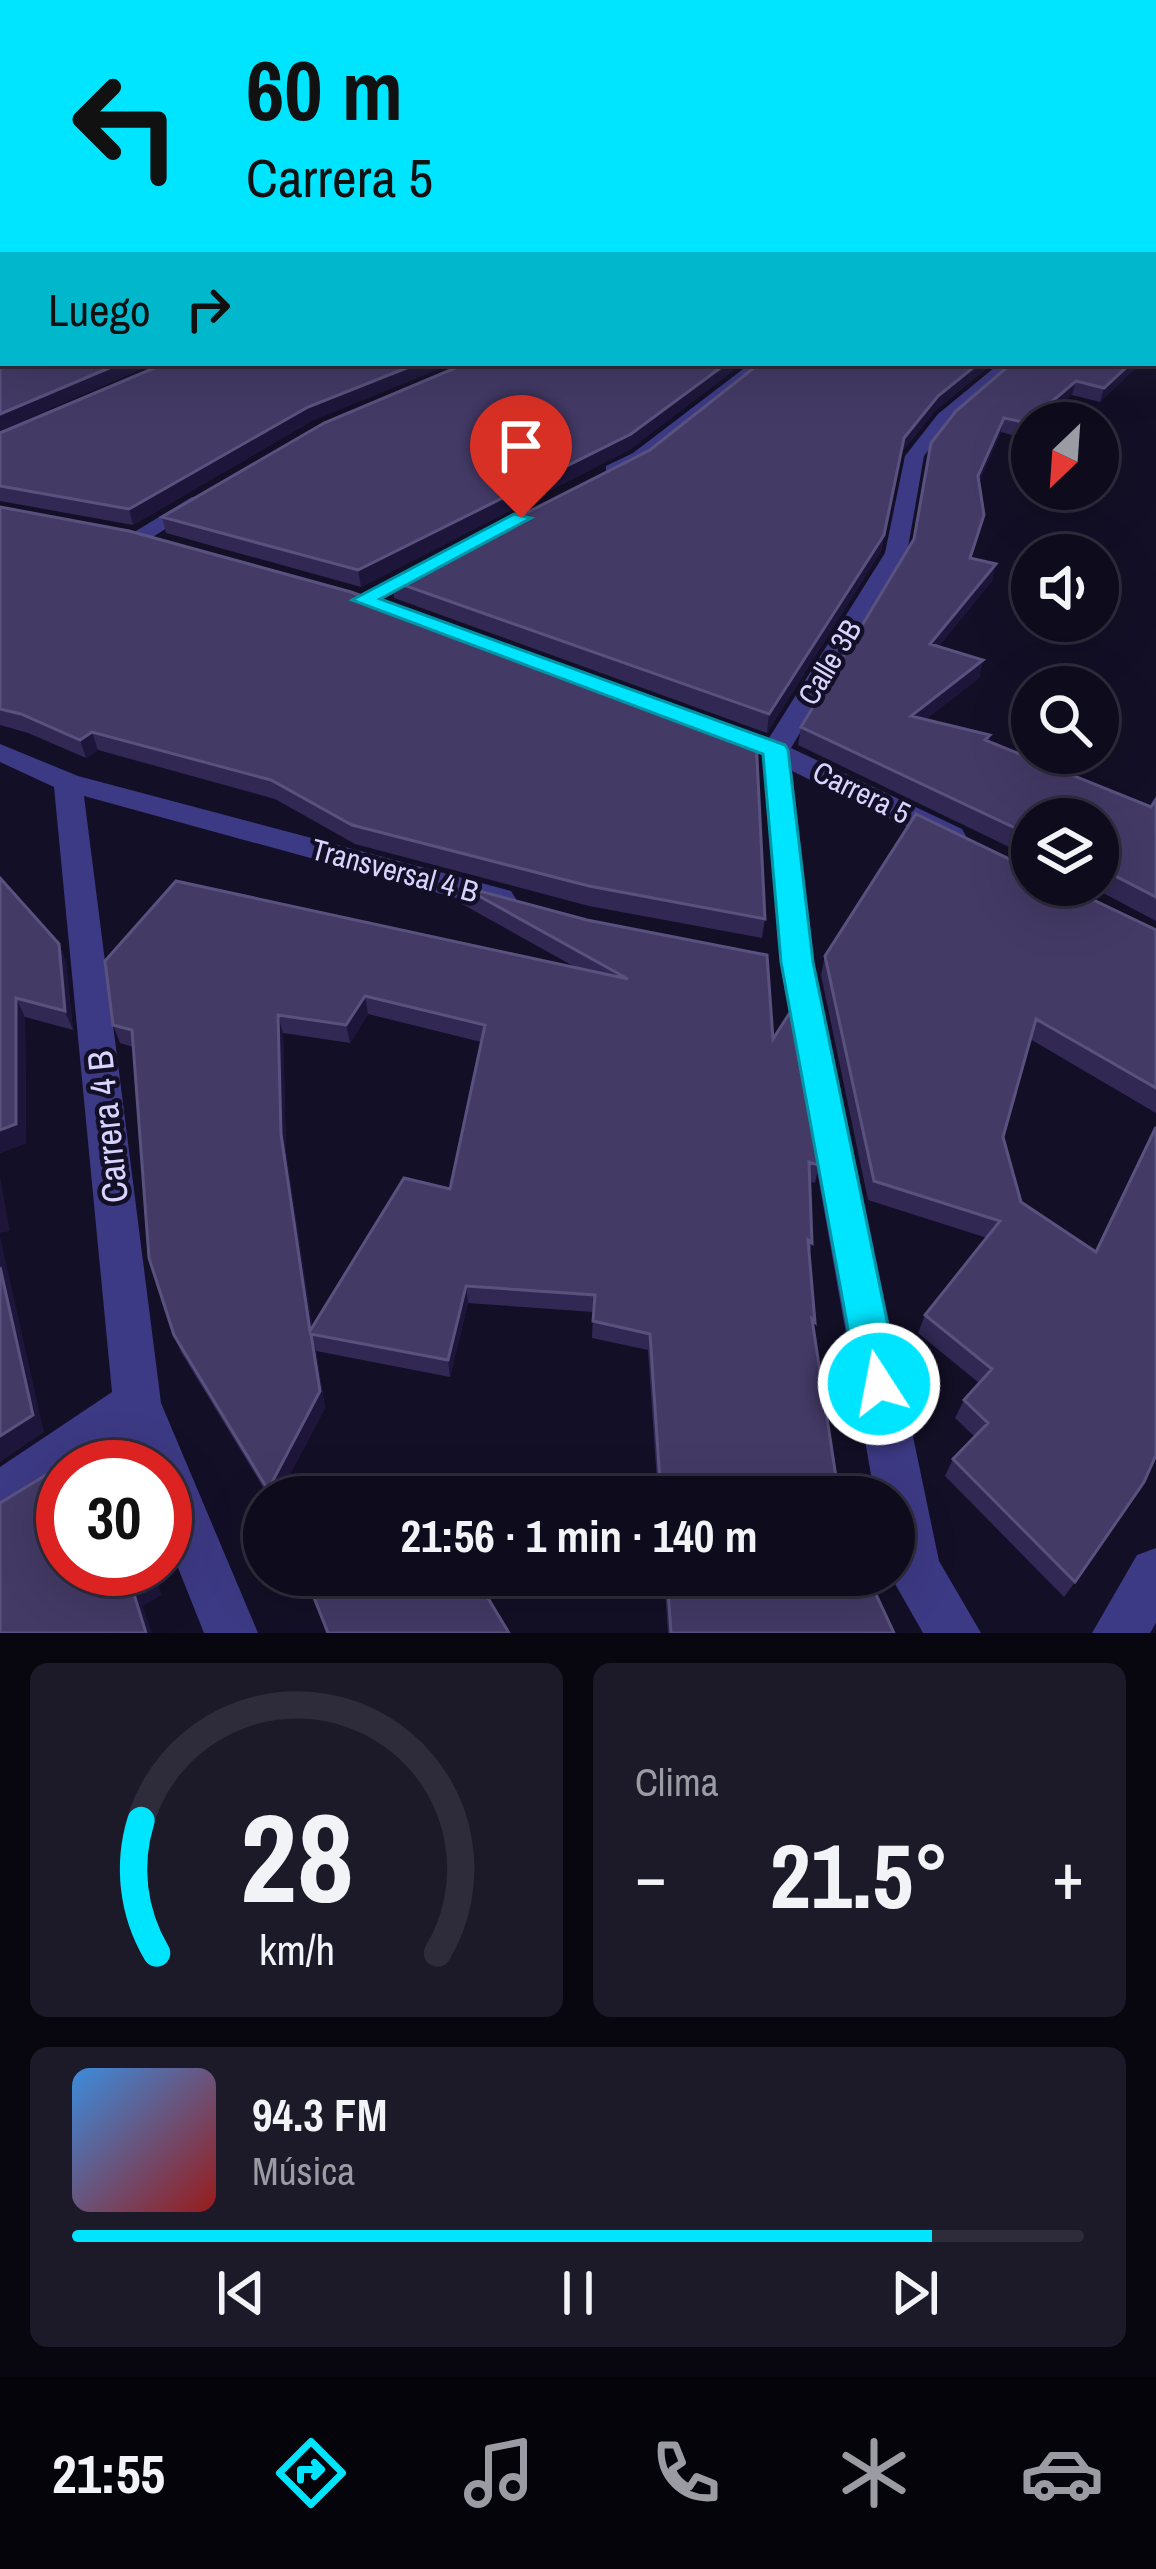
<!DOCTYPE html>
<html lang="es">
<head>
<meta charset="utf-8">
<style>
	:root { --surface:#0e0b1c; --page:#1c1929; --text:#f1f3f6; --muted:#9b9ba3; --line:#2e2b3b; --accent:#00e5ff }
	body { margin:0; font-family:"Archivo Narrow",sans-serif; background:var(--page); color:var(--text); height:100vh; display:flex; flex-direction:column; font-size:45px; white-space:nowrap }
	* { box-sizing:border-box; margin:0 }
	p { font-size:39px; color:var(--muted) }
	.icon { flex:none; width:66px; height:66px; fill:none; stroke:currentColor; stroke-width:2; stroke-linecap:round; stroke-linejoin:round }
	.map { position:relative; height:1633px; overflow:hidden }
	.details { display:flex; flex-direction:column; gap:30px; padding:30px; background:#08060f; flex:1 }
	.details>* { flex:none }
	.top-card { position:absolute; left:0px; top:0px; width:1158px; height:366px; box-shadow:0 12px 48px #0002,0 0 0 3px var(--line); background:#00e5ff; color:#111; overflow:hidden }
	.needle { width:78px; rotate:205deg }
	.fabs { position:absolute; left:1011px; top:402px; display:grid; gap:24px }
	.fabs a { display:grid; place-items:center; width:108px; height:108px; border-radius:50%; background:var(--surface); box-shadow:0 12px 48px #0002,0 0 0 3px var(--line); font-size:60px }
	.speed { position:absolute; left:36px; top:1440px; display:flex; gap:24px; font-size:60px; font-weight:700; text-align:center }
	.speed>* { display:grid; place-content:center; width:156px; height:156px; border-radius:50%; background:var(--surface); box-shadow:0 12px 48px #0002,0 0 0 3px var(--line); line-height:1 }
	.speed .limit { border:18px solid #d22; background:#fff; color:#111 }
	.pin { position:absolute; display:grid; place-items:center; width:102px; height:102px; color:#fff; margin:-123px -51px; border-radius:50% 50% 50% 0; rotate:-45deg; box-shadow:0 0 12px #0007 }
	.pin .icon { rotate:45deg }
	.me { position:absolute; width:132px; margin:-66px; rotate:349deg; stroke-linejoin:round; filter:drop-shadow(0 0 9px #0008) }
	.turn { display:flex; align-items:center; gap:42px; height:252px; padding:0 48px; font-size:54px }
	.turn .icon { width:156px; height:156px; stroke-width:2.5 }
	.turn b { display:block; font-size:84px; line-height:102px }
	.then { display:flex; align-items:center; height:114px; padding:0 48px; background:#0003; gap:24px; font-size:45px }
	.big { font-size:90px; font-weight:700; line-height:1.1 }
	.details .card { flex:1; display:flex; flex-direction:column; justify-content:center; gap:18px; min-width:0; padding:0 42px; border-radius:18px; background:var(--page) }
	.details .dial { align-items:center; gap:0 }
	.dial svg { height:312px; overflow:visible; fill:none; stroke:var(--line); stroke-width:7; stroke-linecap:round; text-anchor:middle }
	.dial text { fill:var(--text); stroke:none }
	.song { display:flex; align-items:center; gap:36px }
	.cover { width:144px; height:144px; border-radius:18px; background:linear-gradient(135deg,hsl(210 70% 55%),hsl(0 70% 35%)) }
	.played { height:12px; border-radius:6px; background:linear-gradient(90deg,var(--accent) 85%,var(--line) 85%) }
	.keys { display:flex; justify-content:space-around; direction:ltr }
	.heat { display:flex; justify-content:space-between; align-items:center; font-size:66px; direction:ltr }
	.details .tiles { flex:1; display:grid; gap:30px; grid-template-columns:1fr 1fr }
	.card:last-child { grid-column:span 2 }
	.trip { position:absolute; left:243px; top:1476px; width:672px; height:120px; border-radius:60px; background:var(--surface); box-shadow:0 12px 48px #0002,0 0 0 3px var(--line); font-weight:700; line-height:120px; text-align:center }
	.dock { display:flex; height:192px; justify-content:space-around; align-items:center; background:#06040b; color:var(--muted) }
	.dock .icon { width:84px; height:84px }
	.dock .current { color:var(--accent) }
	.dock b { font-size:54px; color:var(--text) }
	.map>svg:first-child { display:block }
</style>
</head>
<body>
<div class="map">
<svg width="1156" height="1633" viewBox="0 0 1156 1633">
	<rect width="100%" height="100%" fill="#130f26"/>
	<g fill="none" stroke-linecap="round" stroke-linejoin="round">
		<!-- minor -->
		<path fill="#3d3a85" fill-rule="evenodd" d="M1155,203h1v6h-1z
			M751,363h18c-26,27 -129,115 -163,111v-8l27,-13z
			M1000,363h18l-68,59 -26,34 -17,97 -116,195 171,81 4,7 -4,7h-22l-148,-72 22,191 125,599 42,72h-58l-33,-58h4v-78h-19l-95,-535 -17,-206 -15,-11 4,-6 17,-1 116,-185 20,-97 33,-42z
			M192,497l17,4 -64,41 -8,1 -11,-6z
			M427,560l11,7 -3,5 -64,33h-16l-4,-5z
			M0,744l78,32 422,112 11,3 5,8 -5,8 -11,3 -416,-114 77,607 97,230h-54l-39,-98v-68h-27l-11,-28 -41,28h-23v16l-63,39v-55l112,-75 -58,-605 -54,-25z
			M1156,1548v75l-6,10h-58l45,-78z"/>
	</g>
	<!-- wall -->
	<path fill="#312854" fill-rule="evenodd" d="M760,363h233l-58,48 -34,42 -20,98 -114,182 -373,-135 -2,-17 258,-131z
		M1012,363h129l-41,39 -28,-7 -40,28v7l-9,8 -22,-6 -22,50 5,33 -13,44 21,22 -54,66 45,13 -4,18 -53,41 64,16 -1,7 162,65 5,-8v122l-68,-36h10v-66h-66v39l-234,-113 3,-18 113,-187z
		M310,422l-177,103 -133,-24v-68z
		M631,449l-270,138 -195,-54 -4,-16z
		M0,507l765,412 -3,19 -173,-32 -234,-62 -80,-45 -177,-49 -12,8 -58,-25 -28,-8z
		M0,878l59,66 7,19 7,67 -48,-13 1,126 -26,10z
		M461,886l312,153 46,126 -4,18 -6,-2 3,62 -3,13 6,66 -2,5 26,170h-181l-10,-147 -56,-12 1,-26 -125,-9 -18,74 -134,-26 9,57 -47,89h-9l-88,-145 -7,-17 -41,-288 -13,-4 -7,-18 462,-58 -113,-63zM368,1014l113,28 -31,147 -138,139 -26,-176 -3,-119 67,10z
		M1156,930v183l-126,-74 -27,98 72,445 -11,15 -119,-121 8,-17 22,-22 -20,-19 9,-18 15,-17 -61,-50 7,-18 62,-77 -119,-38 -47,-225 4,-19z
		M664,1575h203l27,58h-226z"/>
	<!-- shaded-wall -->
	<path fill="#1d163a" d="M121,363h35l-156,68v-17z
		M419,363h35l-144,59 -177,103 -4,-16 179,-102z
		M727,363h17l-113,86 -270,138 -3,-17z
		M979,363h14l-58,48 -34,42 -20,98 -114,182 2,-19 135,-276 34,-42z
		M1131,363h10l-41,39 4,-14z
		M1076,381l-4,14 -32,28h-8v7l-9,8 4,-15z
		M1004,418l-3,14 -26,60 3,-16z
		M996,564l-4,17 -66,81 4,-18z
		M983,660l-4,18 -72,56 4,-18z
		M92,732l6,18 -12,8 -6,-18z
		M59,944l7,19 7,67 -8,-19z
		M365,996l3,18 -18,29 -4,-18z
		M16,998l9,19 1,126 -26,10v-23z
		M278,1015l5,18 3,119 28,183h-2l-31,-201z
		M0,1177l10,54 -10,2z
		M0,1236l44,196 -44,30z
		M466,1286l2,17 -18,74 -2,-17z
		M311,1334l5,17 9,57 -47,89h-7l-3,-7z
		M46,1475l12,16 5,23 -11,-16z
		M148,1569h4l10,26 -19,11 9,27h-6l-13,-42z"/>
	<!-- building -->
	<path fill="#433a66" stroke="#5a527e" stroke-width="3" fill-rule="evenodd" d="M0,171h3v24h-3z
		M0,207h3v156h118l-121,51z
		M1155,258l1,2 -1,80z
		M166,363h253l-111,44 -179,102 -129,-23v-53z
		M467,363h260l-96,71 -273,136 -196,-53 162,-94z
		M760,363h219l-41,33 -34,42 -20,97 -115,179 -377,-133 258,-131z
		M1012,363h119l-27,25 -28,-7 -49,42 -23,-5 -26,58 6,39 -14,43 26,6 -66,80 53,16 -72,56 79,19 -5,5 166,67 5,-8v98l-58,-30v-48h-66v17l-231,-109 113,-188 17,-96 25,-32z
		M0,507l129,24 222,61 405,146 9,181 -176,-33 -237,-61 -81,-45 -179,-48 -12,8 -59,-26 -21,-5z
		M916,814l116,56v15h30l94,45v158l-120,-69 -33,118 18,65 75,50 60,-125v328l-12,27 -69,100 -122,-123 35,-36 -24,-23 28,-31 -67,-54 75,-94 -126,-40 -49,-225z
		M0,878l59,66 6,67 -49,-13v126l-16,6z
		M176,881l452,98 -167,-93 126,34 180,35 6,84 18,-28 28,154 -10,-3 3,81 -4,-3 7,82 -3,-3 27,178h-178l-11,-163 -57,-13 2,-26 -129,-9 -18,74 -137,-26 9,57 -52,99 -94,-155 -25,-77 -17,-228 -19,-5 -8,-64zM365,996l120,29 -35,164 -46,-11 -94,153 -29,-197 -3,-119 68,10z
		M0,1267l33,148 -33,21z
		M46,1475l6,23 11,-1v72h85l5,11 -20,11 13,42h-146v-130z
		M305,1575h169l35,58h-181z
		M667,1575h200l27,58h-223z"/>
	<!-- sky -->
	<linearGradient id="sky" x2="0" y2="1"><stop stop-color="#0a0815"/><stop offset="0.43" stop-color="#333752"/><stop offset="1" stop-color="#333752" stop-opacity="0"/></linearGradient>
	<rect width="1156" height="400" fill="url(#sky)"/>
	<!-- route -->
	<path fill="#00e5ff" stroke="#0095a6" stroke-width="3" d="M514,514l17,4 -151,81 405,146 3,5 25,212 87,422 -6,15 -15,6 -15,-6 -6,-15 -77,-422 -18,-208 -411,-154z"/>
	<g text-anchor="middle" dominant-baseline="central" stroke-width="9" stroke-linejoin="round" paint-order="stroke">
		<!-- street labels -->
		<g font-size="30" fill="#d9d4ff" stroke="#130f26">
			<text transform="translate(829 662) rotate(-59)">Calle 3B</text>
			<text transform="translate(862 792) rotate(26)">Carrera 5</text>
			<text transform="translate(395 870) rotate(15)">Transversal 4 B</text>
		</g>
		<!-- near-street labels -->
		<g font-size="36" fill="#d9d4ff" stroke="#130f26">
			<text transform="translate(107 1127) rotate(-96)">Carrera 4 B</text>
		</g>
	</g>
</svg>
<div class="fabs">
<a><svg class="needle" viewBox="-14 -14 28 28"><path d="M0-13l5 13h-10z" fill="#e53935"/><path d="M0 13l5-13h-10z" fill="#9b9ba3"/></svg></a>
<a><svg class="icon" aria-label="sound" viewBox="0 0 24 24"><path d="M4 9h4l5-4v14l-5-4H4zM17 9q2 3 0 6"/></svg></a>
<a><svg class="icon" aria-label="search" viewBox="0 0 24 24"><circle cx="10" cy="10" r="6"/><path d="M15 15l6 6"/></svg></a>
<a><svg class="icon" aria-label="layers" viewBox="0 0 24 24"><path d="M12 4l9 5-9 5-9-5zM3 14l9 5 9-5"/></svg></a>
</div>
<div class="speed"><div class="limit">30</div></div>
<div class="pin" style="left:521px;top:518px;background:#d93025"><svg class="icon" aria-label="arrive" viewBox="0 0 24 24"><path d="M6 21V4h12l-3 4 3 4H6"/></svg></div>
<svg class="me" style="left:879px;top:1384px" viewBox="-20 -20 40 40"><circle r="17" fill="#00e5ff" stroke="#fff" stroke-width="3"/><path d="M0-11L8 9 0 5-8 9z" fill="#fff"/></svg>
<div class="trip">21:56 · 1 min · 140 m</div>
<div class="top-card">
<div class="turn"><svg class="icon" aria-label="left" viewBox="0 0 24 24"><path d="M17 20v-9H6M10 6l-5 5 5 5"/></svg><div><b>60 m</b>Carrera 5</div></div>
<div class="then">Luego<svg class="icon" aria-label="right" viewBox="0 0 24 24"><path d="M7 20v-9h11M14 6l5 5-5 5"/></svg></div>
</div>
</div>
<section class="details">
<div class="tiles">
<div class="card dial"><svg viewBox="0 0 100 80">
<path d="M14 69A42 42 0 1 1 86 69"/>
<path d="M14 69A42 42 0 0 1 10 35" stroke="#00e5ff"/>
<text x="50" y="56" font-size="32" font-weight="700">28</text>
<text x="50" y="72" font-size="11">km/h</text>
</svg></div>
<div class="card"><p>Clima</p>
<div class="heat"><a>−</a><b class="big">21.5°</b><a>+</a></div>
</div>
<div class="card">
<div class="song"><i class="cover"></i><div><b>94.3 FM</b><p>Música</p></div></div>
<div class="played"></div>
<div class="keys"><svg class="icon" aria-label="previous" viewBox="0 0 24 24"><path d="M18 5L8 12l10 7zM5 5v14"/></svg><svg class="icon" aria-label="pause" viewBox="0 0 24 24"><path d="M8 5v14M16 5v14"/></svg><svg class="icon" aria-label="next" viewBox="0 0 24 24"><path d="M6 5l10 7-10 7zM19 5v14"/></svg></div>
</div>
</div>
</section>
<nav class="dock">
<b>21:55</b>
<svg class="icon current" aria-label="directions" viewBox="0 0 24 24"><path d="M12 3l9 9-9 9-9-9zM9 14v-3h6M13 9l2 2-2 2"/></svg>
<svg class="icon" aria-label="music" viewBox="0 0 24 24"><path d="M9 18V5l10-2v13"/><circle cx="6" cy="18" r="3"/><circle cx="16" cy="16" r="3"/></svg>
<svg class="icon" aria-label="phone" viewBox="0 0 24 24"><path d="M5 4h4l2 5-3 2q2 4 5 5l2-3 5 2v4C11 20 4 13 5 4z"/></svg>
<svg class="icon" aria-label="climate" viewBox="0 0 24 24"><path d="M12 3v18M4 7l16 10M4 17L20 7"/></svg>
<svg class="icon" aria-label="car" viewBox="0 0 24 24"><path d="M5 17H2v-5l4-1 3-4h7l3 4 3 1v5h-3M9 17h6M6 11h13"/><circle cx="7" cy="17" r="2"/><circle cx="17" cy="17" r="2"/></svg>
</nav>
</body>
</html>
